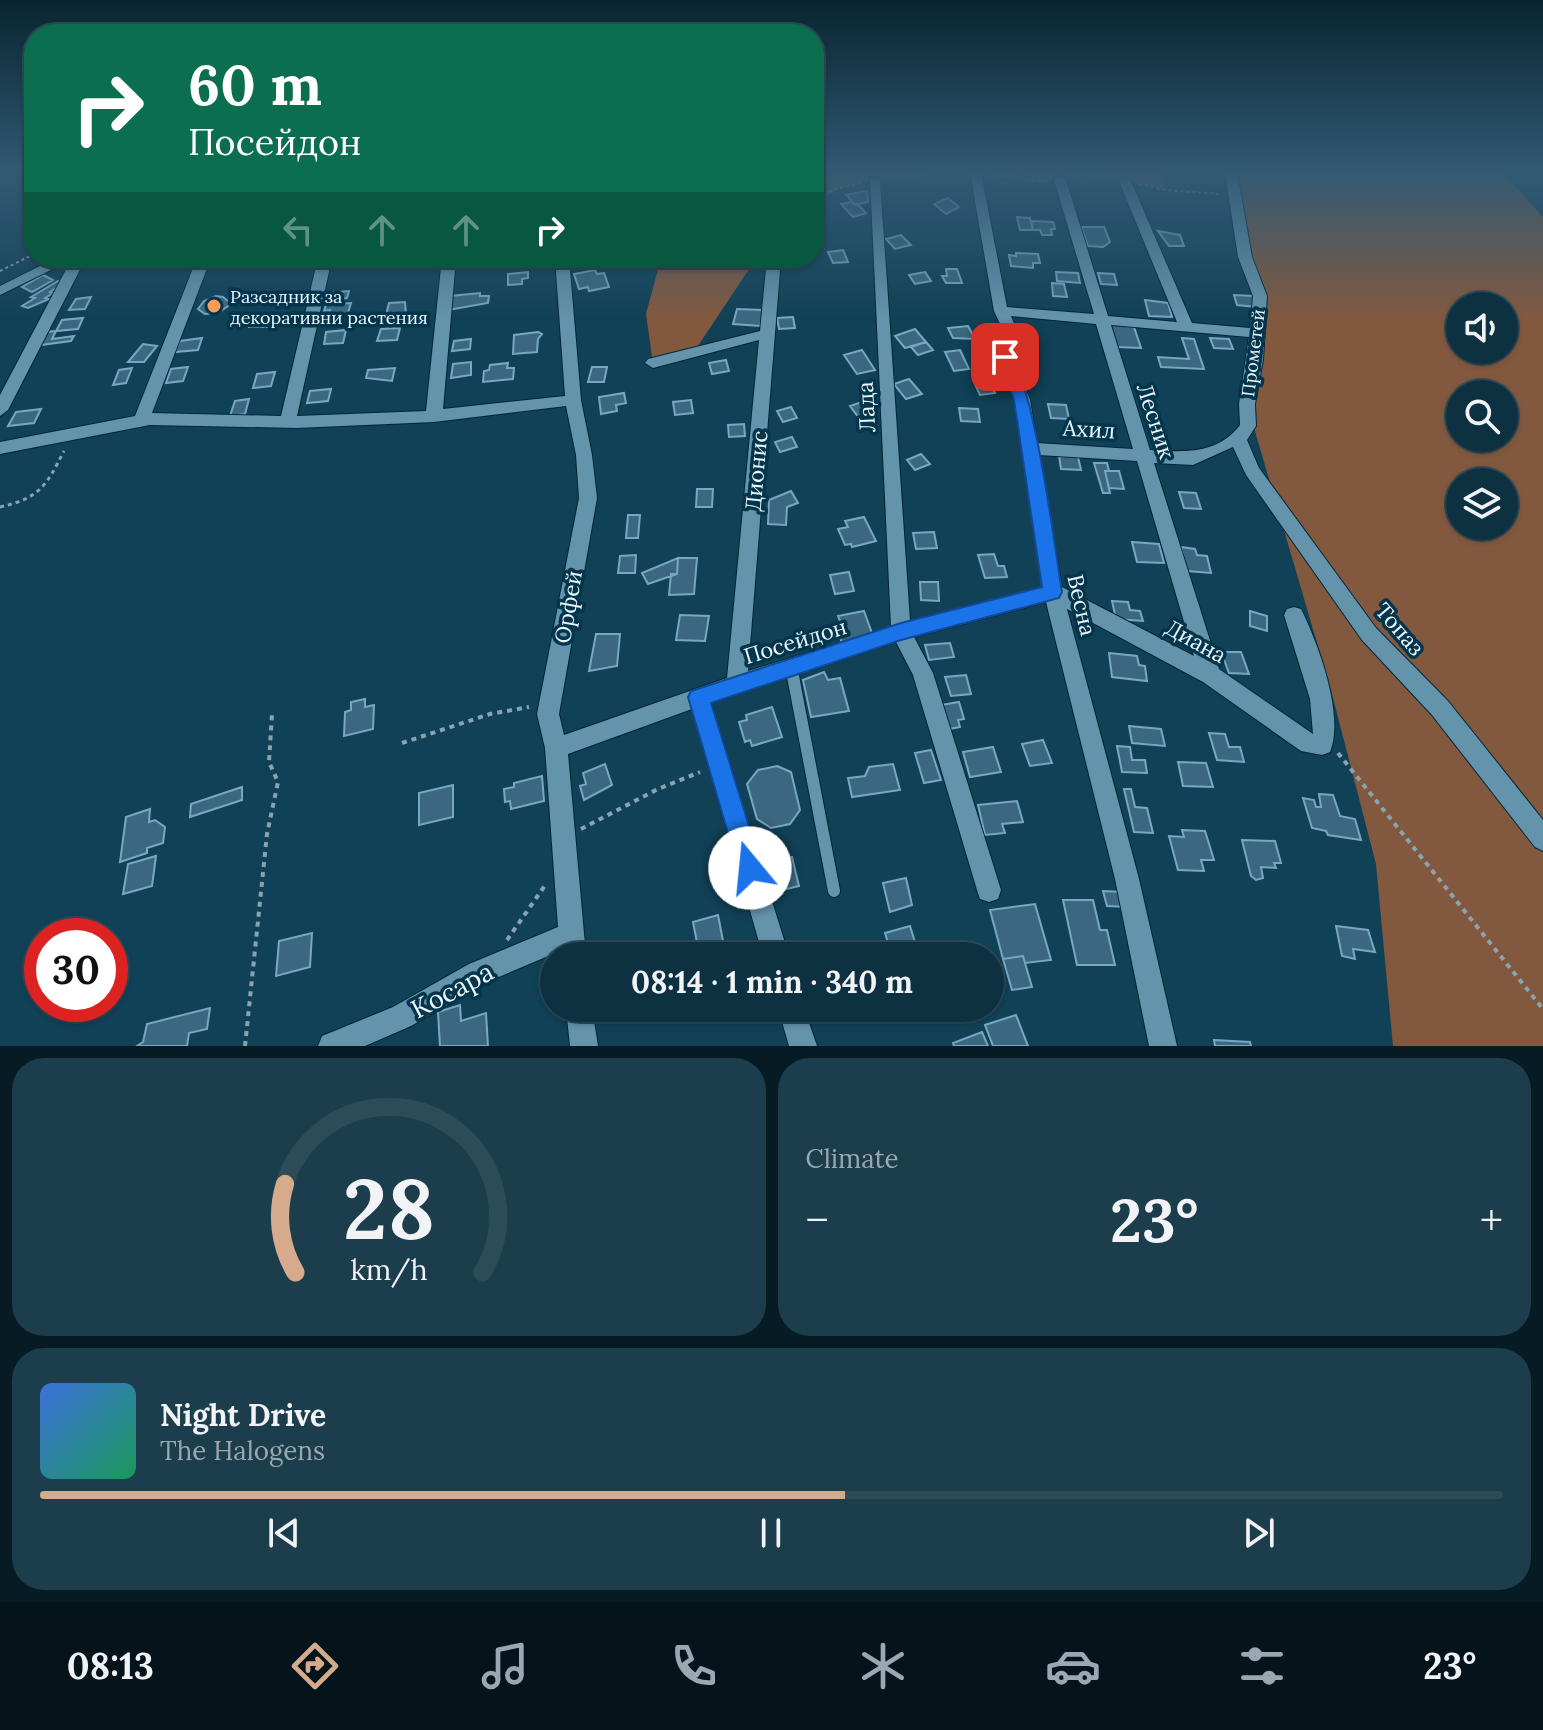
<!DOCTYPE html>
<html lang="en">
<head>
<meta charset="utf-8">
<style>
	:root { --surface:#0d3141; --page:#1b3d4c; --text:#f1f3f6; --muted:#9aa9b1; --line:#2d4c5a; --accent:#d6ab8b }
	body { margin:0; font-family:Lora,serif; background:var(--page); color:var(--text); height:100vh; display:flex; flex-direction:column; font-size:30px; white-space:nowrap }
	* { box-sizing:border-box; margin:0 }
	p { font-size:26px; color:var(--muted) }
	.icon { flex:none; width:44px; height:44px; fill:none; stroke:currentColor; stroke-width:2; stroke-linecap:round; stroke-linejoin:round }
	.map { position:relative; height:1046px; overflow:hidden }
	.sheet { display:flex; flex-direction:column; gap:12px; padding:12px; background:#071b24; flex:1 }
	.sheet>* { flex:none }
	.hud { position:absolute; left:24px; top:24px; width:800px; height:244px; border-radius:32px; box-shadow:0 2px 6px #0004,0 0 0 2px var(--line); background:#0b6e4f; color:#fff; overflow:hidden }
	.tools { position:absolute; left:1446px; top:292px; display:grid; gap:16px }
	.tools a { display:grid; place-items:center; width:72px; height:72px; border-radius:50%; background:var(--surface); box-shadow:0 2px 6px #0004,0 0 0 2px var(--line); font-size:40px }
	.speed { position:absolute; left:24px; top:918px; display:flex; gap:16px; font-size:40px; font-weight:700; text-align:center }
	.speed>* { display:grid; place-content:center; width:104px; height:104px; border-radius:50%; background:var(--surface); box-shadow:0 2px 6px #0004,0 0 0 2px var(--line); line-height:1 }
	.speed .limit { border:12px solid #d22; background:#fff; color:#111 }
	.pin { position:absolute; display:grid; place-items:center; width:68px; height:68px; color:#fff; margin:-34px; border-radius:16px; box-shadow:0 4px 12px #0006 }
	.me { position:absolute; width:88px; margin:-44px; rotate:343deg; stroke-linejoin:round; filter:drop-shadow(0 0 6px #0008) }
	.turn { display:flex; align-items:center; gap:28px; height:168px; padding:0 32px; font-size:36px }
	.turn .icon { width:104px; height:104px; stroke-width:2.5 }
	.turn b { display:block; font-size:56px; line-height:68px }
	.lanes { display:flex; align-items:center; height:76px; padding:0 32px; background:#0003; justify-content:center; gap:40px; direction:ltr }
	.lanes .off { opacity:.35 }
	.big { font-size:60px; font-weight:800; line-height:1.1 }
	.sheet .card { flex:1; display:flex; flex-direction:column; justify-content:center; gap:12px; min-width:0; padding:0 28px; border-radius:32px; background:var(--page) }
	.sheet .dial { align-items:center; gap:0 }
	.dial svg { height:208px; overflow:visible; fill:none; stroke:var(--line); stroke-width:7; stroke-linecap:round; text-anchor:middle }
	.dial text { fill:var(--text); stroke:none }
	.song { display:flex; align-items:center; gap:24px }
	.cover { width:96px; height:96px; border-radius:12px; background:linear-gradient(135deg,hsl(220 70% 55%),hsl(150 70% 35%)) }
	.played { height:8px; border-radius:4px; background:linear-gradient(90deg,var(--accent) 55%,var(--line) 55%) }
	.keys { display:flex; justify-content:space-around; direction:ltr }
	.heat { display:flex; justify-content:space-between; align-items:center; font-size:44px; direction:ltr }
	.sheet .tiles { flex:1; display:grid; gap:12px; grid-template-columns:1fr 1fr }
	.card:last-child { grid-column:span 2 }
	.trip { position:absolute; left:540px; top:942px; width:464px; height:80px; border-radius:40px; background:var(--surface); box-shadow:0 2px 6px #0004,0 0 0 2px var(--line); font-weight:800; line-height:80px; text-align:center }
	.dock { display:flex; height:128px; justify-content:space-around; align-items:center; background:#05141a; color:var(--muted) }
	.dock .icon { width:56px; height:56px }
	.dock .active { color:var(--accent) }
	.dock b { font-size:36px; color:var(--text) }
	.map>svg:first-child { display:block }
</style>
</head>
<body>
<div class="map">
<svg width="1543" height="1046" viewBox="0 0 1543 1046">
	<rect width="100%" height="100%" fill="#114157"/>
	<!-- green -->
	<path fill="#82593f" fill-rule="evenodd" d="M814,172h126c-42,9 -89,4 -126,30z
		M970,172h193l2,18 -61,-15 -22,-1 -43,9z
		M1231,172h272l40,45v829h-150l-17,-182 -44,-170 -85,-290 13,-108 -15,-39zM1460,306h44v44h-44zM1460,394h44v44h-44zM1460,482h44v44h-44z
		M661,258h100l-14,14 -53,80 -41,11 -7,-49z"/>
	<!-- building -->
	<path fill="#3b6880" stroke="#78a7c1" stroke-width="2" d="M867,191l1,11 -13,3 -9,-10z
		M948,198l11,9 -13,7 -12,-10z
		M852,202l6,3 8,8 -13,4 -12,-13z
		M1017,217l13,1 3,12h-13z
		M1031,221l22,1 2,7h-4l1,6h-10l-2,-5h-7z
		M1081,227h23l6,15 -7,5 -15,-1z
		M1158,231l22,4 4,11h-15z
		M901,235l10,10 -16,4 -9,-10z
		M843,250l5,12 -15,1 -5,-11z
		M1016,253l22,1 2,9h-7v5l-22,-2 -2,-11 7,1z
		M946,269h11l5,14h-16l-4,-7h5z
		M595,270l2,4 7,-1 5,14 -20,4 -1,-4 -9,2 -5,-15z
		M528,272v6l-6,1v5l-14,1v-11z
		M925,272l6,9 -16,3 -6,-9z
		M1056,272l22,1 2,10 -23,-2z
		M1098,273l16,1 3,11 -16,-1z
		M43,275l10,5 -21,12 -10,-5z
		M58,281l6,2 -14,9 3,1 -8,5 4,1 -21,9 -6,-2 13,-8 -4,-1z
		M1052,283l12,1 3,13 -14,-1z
		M349,291l-2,7 -24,3 2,-8z
		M480,293v3h9l-1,7 -40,7 2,-14z
		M1234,295l20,1 3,11 -20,-2z
		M216,296l7,1 8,7 -13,9 -13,1 -7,-5 6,-8z
		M91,297l-6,12 -16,1 7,-11z
		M1145,300l23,3 4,14 -23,-1z
		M405,302l1,12 -20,1 3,-12z
		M351,303l-4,13 -19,2 2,-8 -6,1 2,-6z
		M737,309l26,1 -3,16 -27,-2z
		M277,314l-4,13h-24l2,-10z
		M793,317l2,11 -16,1 -2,-11z
		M83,318l-5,11 -22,2 6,-11z
		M1109,324l25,3 7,21 -25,-1z
		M968,326l7,13 -22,-1 -5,-10z
		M400,328l-3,12 -20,1 4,-12z
		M915,329l11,13 -21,6 -10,-12z
		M346,330l-3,13 -19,1 2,-12z
		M56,331l-4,8 22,-3 -3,5 -30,4 6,-13z
		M538,332l4,2 -4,5 -1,13 -24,2 1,-19z
		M1013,337l12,1 1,8h6l2,11h-18z
		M202,338l-4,12 -23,2 5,-11z
		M1182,338l12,1 10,30 -43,-2 -3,-10 31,2z
		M1210,338l19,1 4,10 -19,-1z
		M471,339l-1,10 -18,2 2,-10z
		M926,342l7,8 -15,5 -7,-8z
		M143,344l14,2 -13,16h-16z
		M862,350l13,20 -18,4 -13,-19z
		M960,350l9,19 -15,2 -9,-19z
		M726,360l3,11 -17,3 -3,-11z
		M471,362v13l-20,3 2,-14z
		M508,363l-1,5h7l-1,11 -30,3 1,-11 5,-1 1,-5z
		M188,367l-5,14 -17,2 5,-14z
		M592,367h15l-3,15h-16z
		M132,368l-6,15 -13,2 6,-15z
		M395,368l-3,13 -26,-3 2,-8z
		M275,372l-4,14 -18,2 4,-14z
		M909,379l13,15 -16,5 -12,-15z
		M989,381l6,12 -15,2 -6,-13z
		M331,389l-3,12 -21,2 3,-12z
		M624,393l2,10 -10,2 1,6 -16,3 -2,-17z
		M249,399l-4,15 -15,2 5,-15z
		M691,400l2,13 -18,2 -2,-13z
		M865,401l9,12 -15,5 -9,-12z
		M1048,404l18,1 3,14 -18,-1z
		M791,407l6,11 -14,4 -6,-11z
		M959,408l19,1 2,13 -19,-1z
		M41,409l-7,14 -26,3 8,-14z
		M744,424l1,12 -16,1 -1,-12z
		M792,437l5,10 -17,5 -5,-10z
		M921,454l9,10 -15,6 -8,-10z
		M1059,456l19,1 3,13 -20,-1z
		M1094,463h13l2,8h-4l5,22h-7z
		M1105,471h14l5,18 -15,-1z
		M697,489h16l-1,18h-16z
		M791,491l7,12 -11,4 -1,18 -18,-1 1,-24z
		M1179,492l17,1 5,16 -17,-1z
		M628,515h12l-2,23h-12z
		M864,517l12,24 -24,6 -1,-3 -6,1 -7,-16 10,-2 -3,-6z
		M934,532l3,16 -21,1 -3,-16z
		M1132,542l27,2 5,19 -27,-1z
		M1181,547l14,2 2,6 10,1 4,17 -24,-2z
		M994,554l4,12h6l3,11 -22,1 -7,-23z
		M636,555l-1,18h-17l2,-17z
		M678,558h19l-3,36 -25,1 2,-21h6z
		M678,558l-1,16 -29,10 -6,-11z
		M849,572l5,19 -19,3 -5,-19z
		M920,582h18l1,19 -18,-1z
		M1112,601l16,1 2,8 10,1 3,10 -27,-2z
		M864,611l9,25 -31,7 -4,-11 6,-1 -6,-15z
		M1250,611l17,5v15l-17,-5z
		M680,615l29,1 -4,25 -29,-1z
		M596,634h24l-3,32 -28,5z
		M950,643l4,14 -25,3 -4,-15z
		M1221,652h20l8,22 -20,-1z
		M1109,653l28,3 2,9 6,1 2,15 -35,-4z
		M824,672l4,8 12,-2 9,33 -38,6 -8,-37z
		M966,675l5,19 -20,2 -6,-19z
		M365,699v8l9,-2 -1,24 -29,7 1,-24 6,-2v-8z
		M959,702l5,17 -6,1 2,7 -11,2 -8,-24z
		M772,707l10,30 -30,9 -2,-6 -5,2 -6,-20 8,-2 -1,-5z
		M1129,726l32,3 4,17 -33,-3z
		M1209,733l16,1 4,13h11l4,15 -27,-2z
		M1043,740l9,23 -22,3 -8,-22z
		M1117,746l13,1 2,13h13l2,13 -25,-1z
		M993,747l8,25 -31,5 -7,-25z
		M931,750l10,30 -17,3 -9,-30z
		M1178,762l28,1 7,24 -30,-1z
		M605,764l7,21 -28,15 -4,-14 6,-2 -3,-11z
		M893,764l7,26 -48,7 -4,-19 17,-2 4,-9z
		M777,766l14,6 9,38 -10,14 -19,4 -14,-9 -10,-35 11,-14z
		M542,776l2,25 -33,8 -1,-8 -5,1 -1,-13 10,-2v-4z
		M453,785v32l-34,8v-32z
		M242,787v13l-52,17 1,-13z
		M1124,789h7l4,18 12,1 6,25 -19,-1z
		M1319,794l14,1 7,21 15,3 6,21 -33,-5 -2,-4 -14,-3 -9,-30 11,2 2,7h5z
		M1017,801l6,21 -21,2 3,9 -20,2 -7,-30z
		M150,809l-1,13 6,-2 10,7 -2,16 -16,5v5l-27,9 6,-45z
		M1182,830l23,1 9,29h-13l3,11 -26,-1 -9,-34 15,1z
		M1242,840l33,1 6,22h-7l2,5 -15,-1 2,11 -7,2 -5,-4z
		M156,856l-4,30 -29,8 5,-30z
		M792,857l7,29 -25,6 -6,-29z
		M906,878l6,27 -22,7 -7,-29z
		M1103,891l21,1 3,15 -20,-1z
		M1063,900h30l7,30h7l8,35h-38z
		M1035,904l16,56 -26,3 -2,-7 -20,3 -13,-49z
		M718,915l6,31 -25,7 -6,-31z
		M910,926l9,29 -27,1 -7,-23z
		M1336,926l32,4 7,22 -22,-3 2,10 -13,-3z
		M312,933l-2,34 -34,9 3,-35z
		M1023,956l9,31 -20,3 -9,-31z
		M460,1005l1,16 25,-8 2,33h-48l-2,-34z
		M210,1008l-3,21 -18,4 -2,13h-50l6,-4 4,-18z
		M1016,1015l12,31h-35l-8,-21z
		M982,1032l6,14h-34l-1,-3z
		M1214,1040l36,2 1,4h-36z"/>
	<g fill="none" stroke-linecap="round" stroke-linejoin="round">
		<defs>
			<path id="lane-far1" d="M792,669l1,4"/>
			<path id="lane" d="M792,671l42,220"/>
			<path id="street" d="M970,172l11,1 26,134 87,7 -40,-134 6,-4 6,4 42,136 69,6 -58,-141 6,-4 6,4 61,142 58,5 3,-32 -15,-39 -13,-85h12l15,85 15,39 -4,64 -8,44 1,22 -9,14 12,28 117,160 72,73 95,119v31l-8,-4 -103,-132 -70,-75 -116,-165 -13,-28 -40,18 -39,-2 65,206 94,65 -3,-35 -26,-84 3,-6 7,-2 7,2c17,34 44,107 29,143l-8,3 -21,-4 -98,-69 -136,-73 72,270 38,167h-28l-34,-167 -69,-277 -132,35 19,36 68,217 -3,9 -9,3 -9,-3 -3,-9 -64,-215 -17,-33 -185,61 78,253h-26l-71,-247 -124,45 18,202h-26v-5l-73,31 -76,44 -46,20h-47l4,-10 71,-29 76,-43 89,-37 -13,-179 -8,-34 42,-216 -3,-43 -10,-49 -132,16 -137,6 -147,-3 -150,29v-12l135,-26 62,-158h14l-59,155 129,3 37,-158h14l-35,158 129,-5 16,-153h14l-13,151 122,-13 -10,-138h14l12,142 11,55 5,43 -38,216 5,21 163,-57 32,-338 -106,28 -8,-5 3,-4 112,-28 7,-73h14l-33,413 143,-44 -21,-450 10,3 30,441 133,-34 -29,-187 -17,-43 4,-31 -7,-15zM1011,316l85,8 37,125 -96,-6 -7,-43 -17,-43 2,-31zM1111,325l138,12 -10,67 1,21c-23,30 -56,27 -90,25zM1039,455l98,6 57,195 -132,-69z
				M56,258h30l-78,152 -8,6v-21l71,-135 -71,35v-9z
				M566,1008h26l6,38h-28z
				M778,1008h26l13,38h-28z"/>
		</defs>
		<!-- lane-far1 casing -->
		<use href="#lane-far1" stroke="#022637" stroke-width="11"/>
		<!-- lane casing -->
		<use href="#lane" stroke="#022637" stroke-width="14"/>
		<!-- street casing -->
		<use href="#street" stroke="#022637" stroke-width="2"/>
		<!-- path-far2 -->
		<path stroke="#89a4b1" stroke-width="2" stroke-dasharray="3 3" stroke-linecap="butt" d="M990,175l56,7
			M1073,177l9,-3 31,4
			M889,179l51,-7
			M1139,184l26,6 54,4
			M814,202l19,-12 28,-7
			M0,271l34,-17"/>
		<!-- path-far1 -->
		<path stroke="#89a4b1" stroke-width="3" stroke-dasharray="4 4" stroke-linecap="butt" d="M0,507c40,-9 46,-21 64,-56"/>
		<!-- path -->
		<path stroke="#89a4b1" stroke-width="4" stroke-dasharray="5 5" stroke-linecap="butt" d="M402,743l88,-29 39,-7
			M1338,753l205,256
			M581,829l77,-40 42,-17
			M507,940l39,-56
			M245,1046l22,-212 11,-52 -9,-20 3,-48"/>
		<!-- lane-far1 -->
		<use href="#lane-far1" stroke="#6493ac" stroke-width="9"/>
		<!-- lane -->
		<use href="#lane" stroke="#6493ac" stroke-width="12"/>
		<!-- street -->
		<use href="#street" fill="#6493ac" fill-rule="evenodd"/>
	</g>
	<!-- sky -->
	<linearGradient id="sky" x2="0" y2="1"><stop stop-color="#092430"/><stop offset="0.54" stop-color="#325a74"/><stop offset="1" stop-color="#325a74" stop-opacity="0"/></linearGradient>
	<rect width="1543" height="318" fill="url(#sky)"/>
	<!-- route -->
	<path fill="#1a73e8" stroke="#114b97" stroke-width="2" d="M1005,352c27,9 51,205 57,240l-3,6 -158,42 -190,63 51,165 -4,9 -8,3 -9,-3 -53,-180 3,-6 210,-68 141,-36 -28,-187 -16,-43z"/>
	<!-- markers -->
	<circle fill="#fe9b58" stroke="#03364c" stroke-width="3" cx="214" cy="306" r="8"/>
	<g text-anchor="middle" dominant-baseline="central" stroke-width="7" stroke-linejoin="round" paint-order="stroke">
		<!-- far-poi labels -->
		<g font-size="18" fill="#edf6fc" stroke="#03364c" text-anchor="start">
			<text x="230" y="296">Разсадник за<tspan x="230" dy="21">декоративни растения</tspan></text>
		</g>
		<!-- far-street labels -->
		<g font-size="18" fill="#edf6fc" stroke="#03364c">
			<text transform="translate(1253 353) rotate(-83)">Прометей</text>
		</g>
		<!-- street labels -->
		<g font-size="22" fill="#edf6fc" stroke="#03364c">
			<text transform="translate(866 407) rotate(-93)">Лада</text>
			<text transform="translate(1156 421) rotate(72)">Лесник</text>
			<text transform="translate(1089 429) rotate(3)">Ахил</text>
			<text transform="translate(756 471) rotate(-85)">Дионис</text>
			<text transform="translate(1082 605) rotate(77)">Весна</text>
			<text transform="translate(568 607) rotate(-80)">Орфей</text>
			<text transform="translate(1400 629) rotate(49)">Топаз</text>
			<text transform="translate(795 641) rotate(-17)">Посейдон</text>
			<text transform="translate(1196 641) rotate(29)">Диана</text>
		</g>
		<!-- near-street labels -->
		<g font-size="26" fill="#edf6fc" stroke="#03364c">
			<text transform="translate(452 990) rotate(-28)">Косара</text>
		</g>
	</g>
</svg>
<div class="tools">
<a><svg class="icon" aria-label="sound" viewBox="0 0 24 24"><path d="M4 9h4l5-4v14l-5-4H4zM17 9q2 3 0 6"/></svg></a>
<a><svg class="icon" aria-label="search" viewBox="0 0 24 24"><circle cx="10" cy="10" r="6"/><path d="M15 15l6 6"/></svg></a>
<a><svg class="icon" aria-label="layers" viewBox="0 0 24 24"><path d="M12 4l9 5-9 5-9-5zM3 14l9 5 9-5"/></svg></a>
</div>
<div class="speed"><div class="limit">30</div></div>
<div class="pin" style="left:1005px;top:357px;background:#d93025"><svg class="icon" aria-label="arrive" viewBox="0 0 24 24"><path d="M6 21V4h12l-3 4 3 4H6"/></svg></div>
<svg class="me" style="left:750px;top:868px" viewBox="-20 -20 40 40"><circle r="19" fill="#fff"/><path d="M0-13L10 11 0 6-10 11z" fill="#1a73e8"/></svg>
<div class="trip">08:14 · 1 min · 340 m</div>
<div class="hud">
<div class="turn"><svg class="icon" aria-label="right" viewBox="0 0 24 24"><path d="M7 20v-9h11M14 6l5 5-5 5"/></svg><div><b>60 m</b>Посейдон</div></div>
<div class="lanes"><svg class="icon off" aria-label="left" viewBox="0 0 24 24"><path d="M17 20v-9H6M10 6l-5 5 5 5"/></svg><svg class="icon off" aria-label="ahead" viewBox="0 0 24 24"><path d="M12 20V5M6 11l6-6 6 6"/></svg><svg class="icon off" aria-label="ahead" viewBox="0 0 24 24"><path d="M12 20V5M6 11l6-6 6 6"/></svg><svg class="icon" aria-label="right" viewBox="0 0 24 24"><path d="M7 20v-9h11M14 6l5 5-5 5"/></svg></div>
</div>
</div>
<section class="sheet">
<div class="tiles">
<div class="card dial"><svg viewBox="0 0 100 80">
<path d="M14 69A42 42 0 1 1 86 69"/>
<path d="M14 69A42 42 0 0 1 10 35" stroke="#d6ab8b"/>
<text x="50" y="56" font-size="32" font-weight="700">28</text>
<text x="50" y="72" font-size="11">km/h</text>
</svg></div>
<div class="card"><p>Climate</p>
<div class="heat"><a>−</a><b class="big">23°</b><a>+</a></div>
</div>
<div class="card">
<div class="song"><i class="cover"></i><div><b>Night Drive</b><p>The Halogens</p></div></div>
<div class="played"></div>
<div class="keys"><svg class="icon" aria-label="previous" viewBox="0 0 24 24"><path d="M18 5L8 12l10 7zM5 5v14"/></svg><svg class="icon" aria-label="pause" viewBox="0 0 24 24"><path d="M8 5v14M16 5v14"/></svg><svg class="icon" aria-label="next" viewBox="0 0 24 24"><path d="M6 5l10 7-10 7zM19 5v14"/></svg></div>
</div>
</div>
</section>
<nav class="dock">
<b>08:13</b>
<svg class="icon active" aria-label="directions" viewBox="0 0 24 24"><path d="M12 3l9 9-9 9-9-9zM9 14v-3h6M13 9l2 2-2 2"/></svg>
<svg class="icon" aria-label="music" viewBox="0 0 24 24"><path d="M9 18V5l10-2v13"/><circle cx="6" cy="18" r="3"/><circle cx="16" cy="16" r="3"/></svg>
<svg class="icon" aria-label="phone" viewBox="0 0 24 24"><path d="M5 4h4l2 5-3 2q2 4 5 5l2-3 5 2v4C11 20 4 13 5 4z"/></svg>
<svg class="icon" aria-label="climate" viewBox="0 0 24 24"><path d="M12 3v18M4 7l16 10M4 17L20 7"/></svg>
<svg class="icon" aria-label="car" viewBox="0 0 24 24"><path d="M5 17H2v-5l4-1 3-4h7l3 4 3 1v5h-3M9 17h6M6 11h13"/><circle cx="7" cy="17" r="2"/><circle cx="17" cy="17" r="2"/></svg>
<svg class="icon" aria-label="filters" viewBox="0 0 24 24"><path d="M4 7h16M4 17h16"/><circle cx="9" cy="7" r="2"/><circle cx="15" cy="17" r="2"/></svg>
<b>23°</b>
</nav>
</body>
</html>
